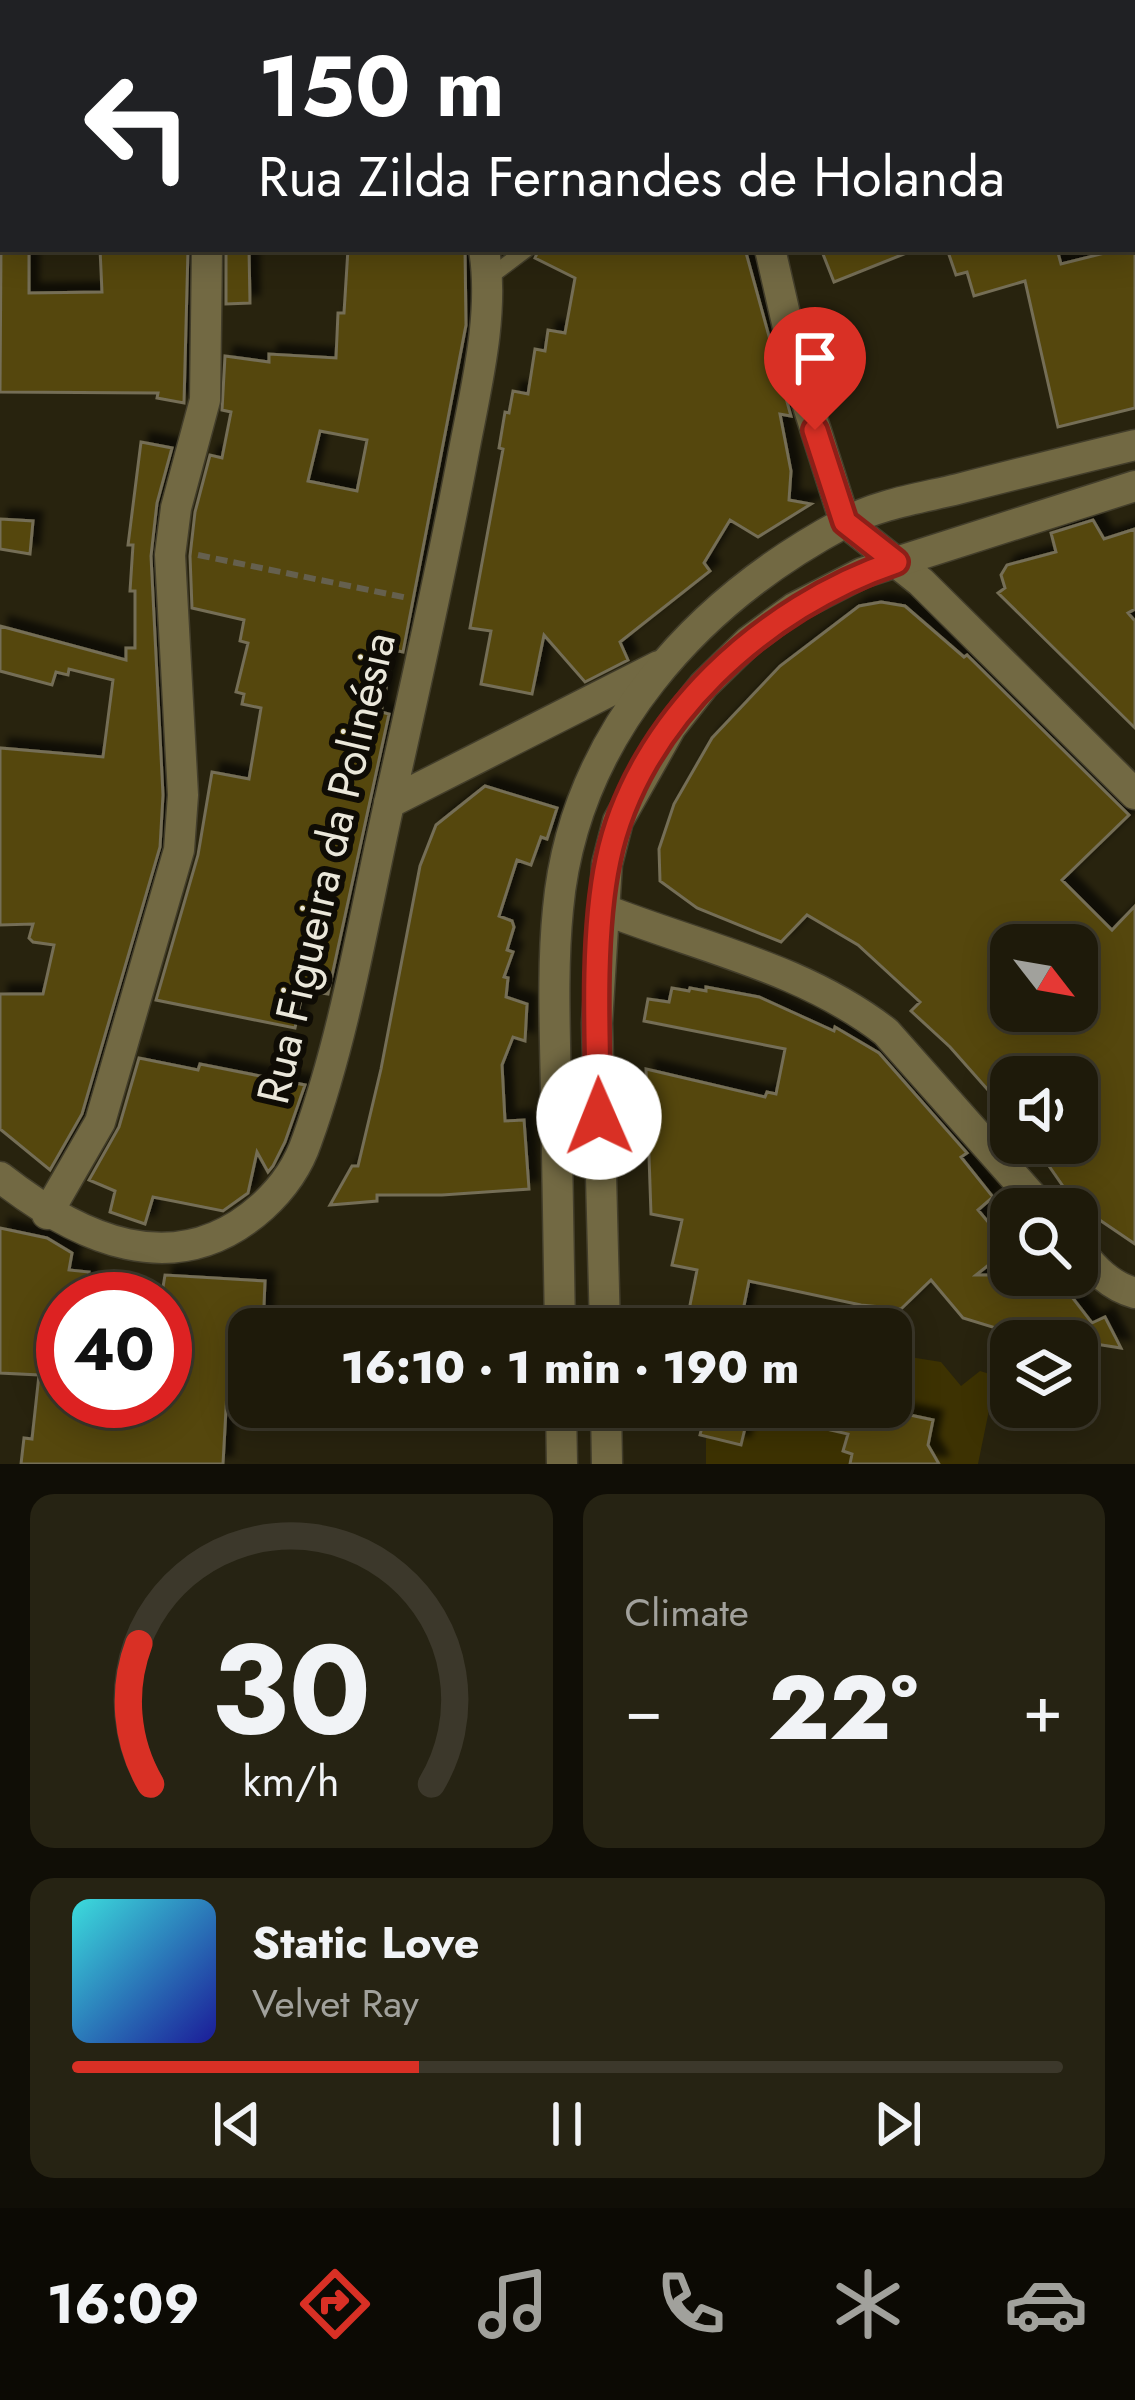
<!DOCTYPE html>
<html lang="en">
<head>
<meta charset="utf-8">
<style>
	:root { --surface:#1e1a0a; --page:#262313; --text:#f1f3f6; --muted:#a1a19c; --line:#3c382b; --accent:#d93025 }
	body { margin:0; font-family:Jost,sans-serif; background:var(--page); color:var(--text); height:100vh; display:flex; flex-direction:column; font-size:45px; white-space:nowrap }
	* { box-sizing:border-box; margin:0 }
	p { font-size:39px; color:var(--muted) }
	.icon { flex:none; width:66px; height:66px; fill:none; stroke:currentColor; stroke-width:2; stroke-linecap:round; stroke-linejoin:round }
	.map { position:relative; height:1464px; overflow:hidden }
	.side { display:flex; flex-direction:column; gap:30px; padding:30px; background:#100e06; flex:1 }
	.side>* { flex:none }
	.top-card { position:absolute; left:0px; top:0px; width:1137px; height:252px; box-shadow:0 6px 30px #0003,0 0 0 3px var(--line); background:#202124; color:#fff; overflow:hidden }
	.needle { width:78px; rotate:121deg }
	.tools { position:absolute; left:990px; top:924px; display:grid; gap:24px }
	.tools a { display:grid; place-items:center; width:108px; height:108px; border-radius:24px; background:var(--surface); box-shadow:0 6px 30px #0003,0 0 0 3px var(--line); font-size:60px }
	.speed { position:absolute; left:36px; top:1272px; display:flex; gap:24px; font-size:60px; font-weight:700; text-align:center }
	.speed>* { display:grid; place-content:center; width:156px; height:156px; border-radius:50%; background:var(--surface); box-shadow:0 6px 30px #0003,0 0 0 3px var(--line); line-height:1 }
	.speed .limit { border:18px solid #d22; background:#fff; color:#111 }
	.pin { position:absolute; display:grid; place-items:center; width:102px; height:102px; color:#fff; margin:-123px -51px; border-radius:50% 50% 50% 0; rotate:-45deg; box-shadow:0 0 12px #0007 }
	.pin .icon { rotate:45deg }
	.me { position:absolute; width:132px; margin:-66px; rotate:359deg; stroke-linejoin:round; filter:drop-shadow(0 0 9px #0008) }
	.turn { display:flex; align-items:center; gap:42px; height:252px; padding:0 60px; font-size:54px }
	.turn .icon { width:156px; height:156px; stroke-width:2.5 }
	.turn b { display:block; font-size:84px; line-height:102px }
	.big { font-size:90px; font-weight:800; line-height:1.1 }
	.side .card { flex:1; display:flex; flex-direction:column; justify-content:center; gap:18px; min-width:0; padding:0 42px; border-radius:24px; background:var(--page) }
	.side .dial { align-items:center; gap:0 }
	.dial svg { height:312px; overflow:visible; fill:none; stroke:var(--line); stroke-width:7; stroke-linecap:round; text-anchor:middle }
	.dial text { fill:var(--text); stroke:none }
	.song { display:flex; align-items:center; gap:36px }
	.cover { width:144px; height:144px; border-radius:18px; background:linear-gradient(135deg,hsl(180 70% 55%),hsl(240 70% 35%)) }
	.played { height:12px; border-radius:6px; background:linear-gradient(90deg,var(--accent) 35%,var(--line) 35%) }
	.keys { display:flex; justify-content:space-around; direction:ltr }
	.heat { display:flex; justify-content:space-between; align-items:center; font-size:66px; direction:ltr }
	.side .tiles { flex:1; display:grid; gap:30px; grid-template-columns:1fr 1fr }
	.card:last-child { grid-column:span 2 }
	.trip { position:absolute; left:228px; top:1308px; width:684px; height:120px; border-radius:24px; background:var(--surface); box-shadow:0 6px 30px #0003,0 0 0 3px var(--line); font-weight:800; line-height:120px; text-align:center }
	.dock { display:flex; height:192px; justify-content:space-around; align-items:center; background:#0c0a04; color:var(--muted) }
	.dock .icon { width:84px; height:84px }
	.dock .current { color:var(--accent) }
	.dock b { font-size:54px; color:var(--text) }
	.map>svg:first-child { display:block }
</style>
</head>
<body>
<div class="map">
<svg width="1135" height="1464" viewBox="0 0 1135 1464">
	<defs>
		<filter id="shadow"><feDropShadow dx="9" dy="-9" stdDeviation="3" flood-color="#0009"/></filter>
	</defs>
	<rect width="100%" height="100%" fill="#28230e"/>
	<!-- green -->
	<path fill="#3d3202" d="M891,1354l50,8 20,24 19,-15 16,5 -18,88h-272v-57h185z"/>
	<!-- building -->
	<path fill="#54470e" stroke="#746e56" stroke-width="3" fill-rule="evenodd" filter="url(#shadow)" d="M1,249h28v44l73,-1 -2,-43h88l-4,154 -27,-5 1,-5 -158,-1z
		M226,249h23l1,54 -24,1z
		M348,249h117l1,76 -63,327 -9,-2 -13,62 8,2 -61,280 -25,-4 -8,38 -139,-28 42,-145 14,-83 37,7 12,-71 -19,-4 2,-10 -8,-2 12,-49 -8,-2 4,-21 -52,-12 -2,-52 5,-44 15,-57 12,3 9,-46 -9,-2 3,-54 44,6v-8l67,4 2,-45h6zM320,431l47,9 -10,51 -49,-10z
		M539,249h206l46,167 -11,-2 11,57 -2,29 22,4 -53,33 -28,-17 -26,43 6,8 -90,71 8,18 -43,22 -41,-47 -12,59 -51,-10 10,-53 -21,-3 33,-179 -4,-1 6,-36 4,1 4,-22 15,3 7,-45 10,2 3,-21 17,3 10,-55 -40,-20z
		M821,249h93v1l-80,32z
		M947,249h110l4,15 44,-11 -1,-4h31v159l-77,19 -33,-146 -51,15 -7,-24 -11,3z
		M141,442l31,6 -15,55 -6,53 12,239 -3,52 -78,267 -32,56 -50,-41v-135h43l11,-49 -21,-3 -4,-4 4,-14 -33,1v-177l103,9 10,-77 -44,-11 -1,6 -12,-3 -4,13 -52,-14v-45l126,34v-12h9v-57h-5l3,-46h-5z
		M0,519l33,2 -3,33 -30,-5z
		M1093,520l11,19 31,-10v80l-7,4 7,8v107l-137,-135 7,-5 -4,-13 6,-10 49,-13 -5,-19z
		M881,602l24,4 59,51 3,-2 162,160 -67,65 50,50 23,-24v338l-50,-34 -20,-21 -32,-46h44v-66h-66v39l-61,-69 -39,-36 9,-9 -62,-57 -51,-30 -26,27 -84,-34 -37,-27 -1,-32 15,-45 38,-66 68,-72 79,-60zM1011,945h66v66h-66z
		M485,786l72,22 -10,31 -6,-2 -10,28 -14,-5 -18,56 13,5 2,6 -7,23 6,2 -9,25 4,1 -2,19 21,7 -2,37 -12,-4 -11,28 3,56 19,-1 5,69 -87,6h-65v6l-47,4 22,-39h6l23,-97 39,-203 16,-41z
		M706,987l53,10 75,34 1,-4 44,26 88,100 -6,4 32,40 -15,13 32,38 -34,27h79l37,48 13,-6 16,31 -90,-14 -4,-14 -25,10 -39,-12 -32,-38 -30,29 -40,-4 -112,-24 -9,44 -52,-10 9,-45 -25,-5 10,-45 -31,-6 -5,-145 119,28 2,-5 9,2 9,-45 -141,-28 4,-22 21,3 3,-14 17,3 1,-3 16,3z
		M139,1058l59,12 2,-6 105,21 -20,57 -12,24 -5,6 -11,-20 -9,41 -25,18 -70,-14 -8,27 -35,-12 5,-21 -26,-11 30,-53z
		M0,1228l47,10 25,15 -3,17 20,2 -3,27h-23v102h102v-102h-4l4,-24 100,6 -2,48h-14v8l-19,-1 -7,128h-202l3,-26 8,1 7,-64 -39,-2z
		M707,1407h43l-9,38 -41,-10z
		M776,1407h97l60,13 -5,25 11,19h-89l2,-10 -9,-3 5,-17 -73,-17z"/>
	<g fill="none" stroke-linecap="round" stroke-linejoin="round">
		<defs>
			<path id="service" d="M1032,0l2,3
				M487,279l40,-30"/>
			<path id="minor" d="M151,0l2,3
				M434,0l1,3
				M884,0l1,3
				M15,3l5,-3
				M843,3l3,-3
				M770,249l31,135 44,138 76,60 214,212
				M389,803l270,-137
				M603,909c96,38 201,59 283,123l157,177
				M0,1177c78,61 175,108 262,30 21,-19 36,-40 45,-67 39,-108 57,-224 82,-336 26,-116 52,-231 74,-348 12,-65 32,-140 21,-207
				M47,1214l53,-92 79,-272 4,-55 -13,-240 6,-47 29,-108 2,-151
				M1077,1248c17,20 32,38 58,45"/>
			<path id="tertiary" d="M560,1329c-1,-79 -3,-158 -4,-237 -1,-60 -4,-123 2,-183 16,-174 138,-307 286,-386 34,-19 77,-25 114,-34 59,-15 118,-30 177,-44
				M605,1329l-8,-306 10,-159 11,-43 53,-94 33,-42 45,-44 45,-33 68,-35 273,-87
				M561,1407l1,57
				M606,1407l1,57"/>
		</defs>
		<!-- service casing -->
		<use href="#service" stroke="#433e2b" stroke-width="18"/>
		<!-- minor casing -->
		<use href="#minor" stroke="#433e2b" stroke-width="33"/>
		<!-- tertiary casing -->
		<use href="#tertiary" stroke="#433e2b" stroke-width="33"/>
		<!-- path -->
		<path stroke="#65604e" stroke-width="6" stroke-dasharray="12 6" stroke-linecap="butt" d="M198,555l210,43"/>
		<!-- service -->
		<use href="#service" stroke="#726943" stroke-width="15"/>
		<!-- minor -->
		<use href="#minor" stroke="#726943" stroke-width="30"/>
		<!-- tertiary -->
		<use href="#tertiary" stroke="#726943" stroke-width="30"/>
	</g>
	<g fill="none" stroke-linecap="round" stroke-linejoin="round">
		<defs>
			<path id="route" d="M599,1117c-2,-78 -7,-182 9,-257 29,-140 157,-254 288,-298l-51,-40 -30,-92"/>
		</defs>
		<!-- route casing -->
		<use href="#route" stroke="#8d1f18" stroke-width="30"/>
		<!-- route -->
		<use href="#route" stroke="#d93025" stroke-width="21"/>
	</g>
	<g text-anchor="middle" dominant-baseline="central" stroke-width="12" stroke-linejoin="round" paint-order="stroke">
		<!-- street labels -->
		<g font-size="45" fill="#eae7da" stroke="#0f0c05">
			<text transform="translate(326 868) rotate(-77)">Rua Figueira da Polinésia</text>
		</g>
	</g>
</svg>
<div class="tools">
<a><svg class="needle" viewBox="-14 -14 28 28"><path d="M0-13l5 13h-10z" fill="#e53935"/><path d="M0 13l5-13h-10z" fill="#a1a19c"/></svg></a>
<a><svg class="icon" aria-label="sound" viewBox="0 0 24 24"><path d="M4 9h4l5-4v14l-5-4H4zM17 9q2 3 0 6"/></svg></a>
<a><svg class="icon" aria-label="search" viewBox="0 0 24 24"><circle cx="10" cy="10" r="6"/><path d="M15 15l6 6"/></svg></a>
<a><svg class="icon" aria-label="layers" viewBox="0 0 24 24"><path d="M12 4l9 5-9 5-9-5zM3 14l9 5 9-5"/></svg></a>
</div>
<div class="speed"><div class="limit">40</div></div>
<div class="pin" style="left:815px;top:430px;background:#d93025"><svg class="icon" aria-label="arrive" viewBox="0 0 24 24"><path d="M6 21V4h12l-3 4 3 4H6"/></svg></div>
<svg class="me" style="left:599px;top:1117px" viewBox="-20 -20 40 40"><circle r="19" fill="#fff"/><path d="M0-13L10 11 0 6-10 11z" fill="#d93025"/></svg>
<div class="trip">16:10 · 1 min · 190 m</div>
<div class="top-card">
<div class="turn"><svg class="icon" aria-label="left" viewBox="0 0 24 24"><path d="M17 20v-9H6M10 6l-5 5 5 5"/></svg><div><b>150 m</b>Rua Zilda Fernandes de Holanda</div></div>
</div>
</div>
<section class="side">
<div class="tiles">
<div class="card dial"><svg viewBox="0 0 100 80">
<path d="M14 69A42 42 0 1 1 86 69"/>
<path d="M14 69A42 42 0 0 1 11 33" stroke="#d93025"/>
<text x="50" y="56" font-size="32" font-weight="700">30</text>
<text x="50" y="72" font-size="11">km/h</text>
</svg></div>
<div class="card"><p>Climate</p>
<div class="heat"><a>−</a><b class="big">22°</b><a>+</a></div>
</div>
<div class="card">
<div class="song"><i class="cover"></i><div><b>Static Love</b><p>Velvet Ray</p></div></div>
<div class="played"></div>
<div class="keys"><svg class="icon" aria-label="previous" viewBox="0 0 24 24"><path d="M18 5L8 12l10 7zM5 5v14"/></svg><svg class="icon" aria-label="pause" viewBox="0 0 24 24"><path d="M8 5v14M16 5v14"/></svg><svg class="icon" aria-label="next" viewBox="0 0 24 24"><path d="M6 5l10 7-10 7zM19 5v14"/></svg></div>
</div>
</div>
</section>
<nav class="dock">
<b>16:09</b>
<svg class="icon current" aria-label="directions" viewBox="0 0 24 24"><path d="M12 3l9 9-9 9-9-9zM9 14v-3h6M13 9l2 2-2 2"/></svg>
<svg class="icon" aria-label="music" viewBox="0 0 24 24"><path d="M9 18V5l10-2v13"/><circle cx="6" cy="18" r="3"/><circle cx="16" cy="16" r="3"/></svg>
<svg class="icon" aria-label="phone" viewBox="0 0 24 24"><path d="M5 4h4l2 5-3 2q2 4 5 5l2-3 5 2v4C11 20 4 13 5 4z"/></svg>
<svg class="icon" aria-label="climate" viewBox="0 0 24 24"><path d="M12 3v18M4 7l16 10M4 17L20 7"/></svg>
<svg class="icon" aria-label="car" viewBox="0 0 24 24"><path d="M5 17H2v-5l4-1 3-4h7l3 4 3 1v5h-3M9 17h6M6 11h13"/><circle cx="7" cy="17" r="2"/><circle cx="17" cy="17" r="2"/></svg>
</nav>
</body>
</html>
